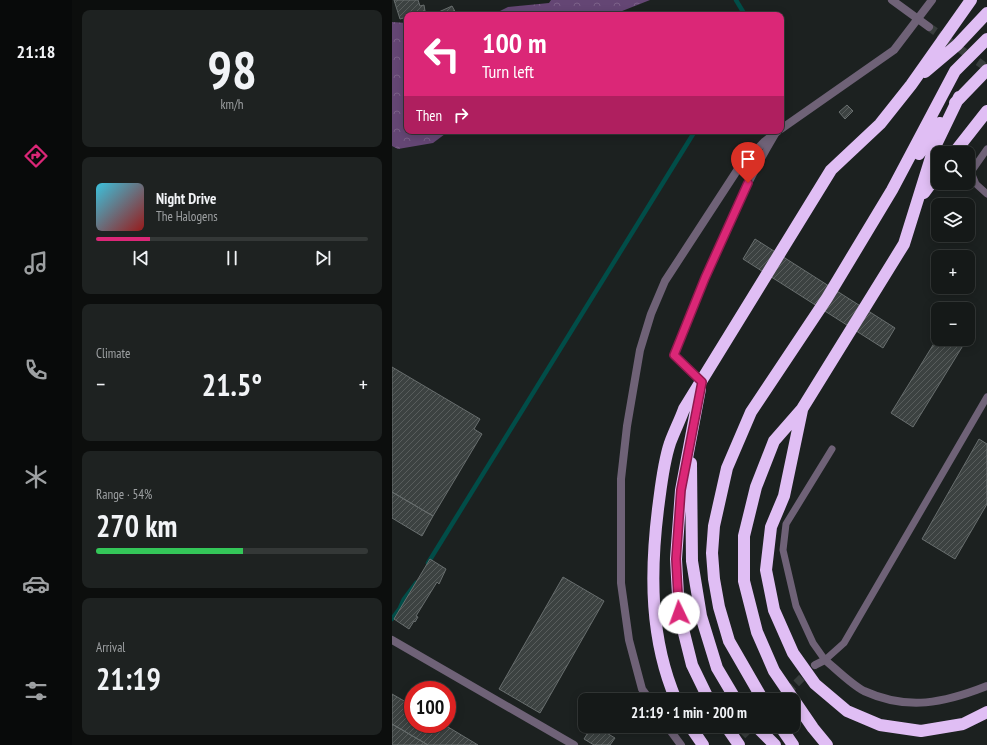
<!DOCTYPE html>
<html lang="en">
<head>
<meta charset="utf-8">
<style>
	:root { --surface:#151918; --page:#1e2221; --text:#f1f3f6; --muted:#9da0a2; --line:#343837; --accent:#db2777 }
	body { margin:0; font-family:"PT Sans Narrow",sans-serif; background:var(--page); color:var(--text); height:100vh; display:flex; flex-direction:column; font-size:15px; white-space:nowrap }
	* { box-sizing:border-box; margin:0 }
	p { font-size:13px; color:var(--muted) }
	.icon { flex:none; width:22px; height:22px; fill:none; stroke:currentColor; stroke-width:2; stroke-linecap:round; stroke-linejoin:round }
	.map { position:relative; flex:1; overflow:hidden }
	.panel { display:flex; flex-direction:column; gap:10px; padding:10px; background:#0c0e0d; width:320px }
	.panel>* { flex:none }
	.hud { position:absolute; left:12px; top:12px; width:380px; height:122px; border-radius:8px; box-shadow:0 2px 10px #0003,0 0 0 1px var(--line); background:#db2777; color:#fff; overflow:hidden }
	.tools { position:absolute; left:539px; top:146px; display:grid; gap:8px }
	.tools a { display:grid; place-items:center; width:44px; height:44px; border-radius:8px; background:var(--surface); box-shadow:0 2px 10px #0003,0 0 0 1px var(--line); font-size:20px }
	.speed { position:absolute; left:12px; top:681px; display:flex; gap:8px; font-size:20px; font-weight:700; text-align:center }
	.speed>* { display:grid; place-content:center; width:52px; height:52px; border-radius:50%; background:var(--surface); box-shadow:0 2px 10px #0003,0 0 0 1px var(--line); line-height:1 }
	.speed .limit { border:6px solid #d22; background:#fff; color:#111 }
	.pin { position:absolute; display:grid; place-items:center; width:34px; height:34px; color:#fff; margin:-41px -17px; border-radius:50% 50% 50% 0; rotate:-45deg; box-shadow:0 0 4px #0007 }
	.pin .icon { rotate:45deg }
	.me { position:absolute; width:44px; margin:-22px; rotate:357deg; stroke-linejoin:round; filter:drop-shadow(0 0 3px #0008) }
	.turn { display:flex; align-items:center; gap:14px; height:84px; padding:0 12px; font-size:18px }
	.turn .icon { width:52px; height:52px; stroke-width:2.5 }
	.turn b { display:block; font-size:28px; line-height:34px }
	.then { display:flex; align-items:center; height:38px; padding:0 12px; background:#0003; gap:8px; font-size:15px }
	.big { font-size:30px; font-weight:600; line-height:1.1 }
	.panel .tile { flex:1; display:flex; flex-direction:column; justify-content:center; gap:6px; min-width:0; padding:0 14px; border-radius:8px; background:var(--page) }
	.panel .dial { align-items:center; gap:0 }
	.dial b { font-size:52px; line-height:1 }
	.song { display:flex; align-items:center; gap:12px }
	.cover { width:48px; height:48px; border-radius:6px; background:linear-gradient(135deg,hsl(190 70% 55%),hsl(0 70% 35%)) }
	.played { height:4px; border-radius:2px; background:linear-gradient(90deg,var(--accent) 20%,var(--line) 20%) }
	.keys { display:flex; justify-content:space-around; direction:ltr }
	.heat { display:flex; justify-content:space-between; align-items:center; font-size:22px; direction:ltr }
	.charge { height:6px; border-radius:3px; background:linear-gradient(90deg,#34c759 54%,var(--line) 0) }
	.trip { position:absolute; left:186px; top:693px; width:222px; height:40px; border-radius:8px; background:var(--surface); box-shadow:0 2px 10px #0003,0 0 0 1px var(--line); font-weight:600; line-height:40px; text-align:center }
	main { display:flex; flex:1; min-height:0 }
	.dock { display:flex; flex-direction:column; width:72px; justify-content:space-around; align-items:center; background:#080a0a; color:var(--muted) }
	.dock .icon { width:28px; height:28px }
	.dock .current { color:var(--accent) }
	.dock b { font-size:18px; color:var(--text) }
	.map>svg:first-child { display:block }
</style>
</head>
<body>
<main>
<nav class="dock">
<b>21:18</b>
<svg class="icon current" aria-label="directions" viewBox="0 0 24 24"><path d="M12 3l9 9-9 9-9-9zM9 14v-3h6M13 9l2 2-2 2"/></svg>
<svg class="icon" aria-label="music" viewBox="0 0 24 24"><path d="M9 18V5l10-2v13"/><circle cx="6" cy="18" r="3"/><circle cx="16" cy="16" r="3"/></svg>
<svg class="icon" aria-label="phone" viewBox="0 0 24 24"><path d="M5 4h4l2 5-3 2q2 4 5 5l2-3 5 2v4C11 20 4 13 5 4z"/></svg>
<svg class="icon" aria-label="climate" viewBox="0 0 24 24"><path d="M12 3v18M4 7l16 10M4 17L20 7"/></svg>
<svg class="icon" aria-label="car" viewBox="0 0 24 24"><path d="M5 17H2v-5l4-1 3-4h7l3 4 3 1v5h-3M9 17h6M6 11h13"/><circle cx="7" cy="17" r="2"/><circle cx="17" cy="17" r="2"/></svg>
<svg class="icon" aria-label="filters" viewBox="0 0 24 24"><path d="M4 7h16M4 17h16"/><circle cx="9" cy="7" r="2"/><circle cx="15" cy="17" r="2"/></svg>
</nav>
<section class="panel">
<div class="tile dial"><b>98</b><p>km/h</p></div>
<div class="tile">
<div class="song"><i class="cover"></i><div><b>Night Drive</b><p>The Halogens</p></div></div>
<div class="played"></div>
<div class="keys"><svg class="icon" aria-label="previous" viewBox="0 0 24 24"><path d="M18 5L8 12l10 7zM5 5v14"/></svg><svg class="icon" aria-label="pause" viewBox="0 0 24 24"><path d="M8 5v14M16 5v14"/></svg><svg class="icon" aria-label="next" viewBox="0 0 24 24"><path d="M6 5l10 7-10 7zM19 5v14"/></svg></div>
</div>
<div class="tile"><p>Climate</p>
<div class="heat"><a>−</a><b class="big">21.5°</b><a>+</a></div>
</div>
<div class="tile"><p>Range · 54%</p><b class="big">270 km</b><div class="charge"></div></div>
<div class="tile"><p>Arrival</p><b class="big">21:19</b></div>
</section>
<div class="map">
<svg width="595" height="745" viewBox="0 0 595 745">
	<defs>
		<pattern id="forest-crowns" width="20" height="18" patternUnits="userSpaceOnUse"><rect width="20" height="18" fill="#644674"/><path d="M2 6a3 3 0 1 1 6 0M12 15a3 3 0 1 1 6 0" fill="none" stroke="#7a6087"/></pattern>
		<pattern id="building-hatch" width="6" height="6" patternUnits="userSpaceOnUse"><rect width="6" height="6" fill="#3c4241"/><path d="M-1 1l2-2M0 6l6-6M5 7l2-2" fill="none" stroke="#585d5c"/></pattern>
	</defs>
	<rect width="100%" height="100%" fill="#1c2120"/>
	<!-- forest -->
	<path fill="url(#forest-crowns)" d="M159,0h99l-38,15h-120l16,-8 41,-4z
		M0,22l15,1v108h42l-16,12 -35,6 -6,-3z"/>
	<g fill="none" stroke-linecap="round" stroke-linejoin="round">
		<!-- stream -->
		<path stroke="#014d48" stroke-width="4.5" d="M344,0l9,15
			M36,563l267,-432
			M0,619l8,-11 4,-9 12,-16"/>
	</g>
	<!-- building -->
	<path fill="url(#building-hatch)" stroke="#686e6e" d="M2,0h24l2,6 4,-1 1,6 -18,4v2l-7,2z
		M60,6l5,9h-25z
		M455,105l6,6 -8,8 -6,-7z
		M363,239l140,89 -12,20 -140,-89z
		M576,329l4,2 -4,6z
		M546,337v2h29l-54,88 -22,-14z
		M0,367l88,52 -6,10 8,5 -49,82 -41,-24z
		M587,439l8,5v60l-32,55 -33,-20z
		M0,492l41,24 -11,20 -30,-18z
		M38,559l16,10 -7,15 -2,-2 -21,34 2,1 -3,5 -1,-1 -5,8 -15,-10z
		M171,577l41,24 -64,112 -41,-24z
		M0,694l21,12v18h30l35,21h-50l-36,-21z
		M0,724l36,21h-36z
		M200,726h3l20,12 -5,7h-16l-10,-6z"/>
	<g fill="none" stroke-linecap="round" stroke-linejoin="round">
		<!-- street-tunnel -->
		<path stroke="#383d3c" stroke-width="8" stroke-dasharray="8 4" stroke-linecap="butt" d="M537,27l58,41
			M387,700l36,-35
			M342,744l18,-18"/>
		<!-- lane -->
		<path stroke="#6f6277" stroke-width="7" d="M595,149l-16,23 5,12 11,10
			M310,382l-28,-27c30,-75 60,-151 101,-220
			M440,449l-46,75 -3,26 13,56 17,37 12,17 19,-17 143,-246"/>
		<!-- street -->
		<path stroke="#6f6277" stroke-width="8" d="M500,0l37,27
			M389,129l113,-79 38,-50
			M0,640l182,105
			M423,665l10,-5c11,9 27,25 39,31 44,20 80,12 123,-5
			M258,700l-8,-11 -13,-49 -8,-57v-104l6,-53 13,-76 11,-36 14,-33 73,-112 26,-27 14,-11
			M275,726l14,19"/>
		<!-- highway -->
		<path stroke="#e0bef4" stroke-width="12" d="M533,72l32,-27 30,-32
			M563,103l32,-33
			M562,153l33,-42
			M527,154l21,-31
			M532,193l14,-19
			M308,389l-19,101 -5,69 3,54 13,52 17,35
			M410,410l-18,86 -13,31 -5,43 8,40 19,43 22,31 32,27 33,14 41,6 42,-7 24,-12
			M299,463l1,98 9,55 16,52 19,32
			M284,700c-26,-61 -26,-126 -18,-191 3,-22 5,-45 12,-66 4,-11 10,-23 14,-34l147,-239 49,-46 31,-39 60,-85
			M371,700l-34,-59 -10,-34 -5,-28 -2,-26 2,-27 13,-58 24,-56 76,-114 65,-108 63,-119 32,-32
			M298,726l13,19
			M334,726l13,19
			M364,726l19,19
			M388,726l13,19
			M435,745l-14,-17 -39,-57 -17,-39 -13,-51v-45l12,-49 18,-46 28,-32 102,-165 29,-93 26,-54"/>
	</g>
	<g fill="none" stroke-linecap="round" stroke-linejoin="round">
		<defs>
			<path id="route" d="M287,613l-3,-54 5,-69 21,-108 -28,-27 31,-77 43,-95"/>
		</defs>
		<!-- route casing -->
		<use href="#route" stroke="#8e194d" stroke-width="10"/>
		<!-- route -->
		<use href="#route" stroke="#db2777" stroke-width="7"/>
	</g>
</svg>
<div class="tools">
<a><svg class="icon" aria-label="search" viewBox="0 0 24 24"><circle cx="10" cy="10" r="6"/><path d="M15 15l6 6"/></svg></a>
<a><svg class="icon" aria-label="layers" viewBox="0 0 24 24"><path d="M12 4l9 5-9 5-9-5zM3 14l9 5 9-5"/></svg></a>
<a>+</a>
<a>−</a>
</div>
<div class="speed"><div class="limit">100</div></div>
<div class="pin" style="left:356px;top:183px;background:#d93025"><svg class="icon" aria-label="arrive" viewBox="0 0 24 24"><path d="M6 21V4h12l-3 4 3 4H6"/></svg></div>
<svg class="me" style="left:287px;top:613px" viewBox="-20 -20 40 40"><circle r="19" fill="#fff"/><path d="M0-13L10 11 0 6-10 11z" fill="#db2777"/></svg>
<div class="trip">21:19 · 1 min · 200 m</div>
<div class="hud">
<div class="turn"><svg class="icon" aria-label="left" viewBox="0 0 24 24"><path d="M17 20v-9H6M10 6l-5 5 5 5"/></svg><div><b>100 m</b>Turn left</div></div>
<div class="then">Then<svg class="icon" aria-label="right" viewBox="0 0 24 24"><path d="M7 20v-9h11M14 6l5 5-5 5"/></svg></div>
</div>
</div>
</main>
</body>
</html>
